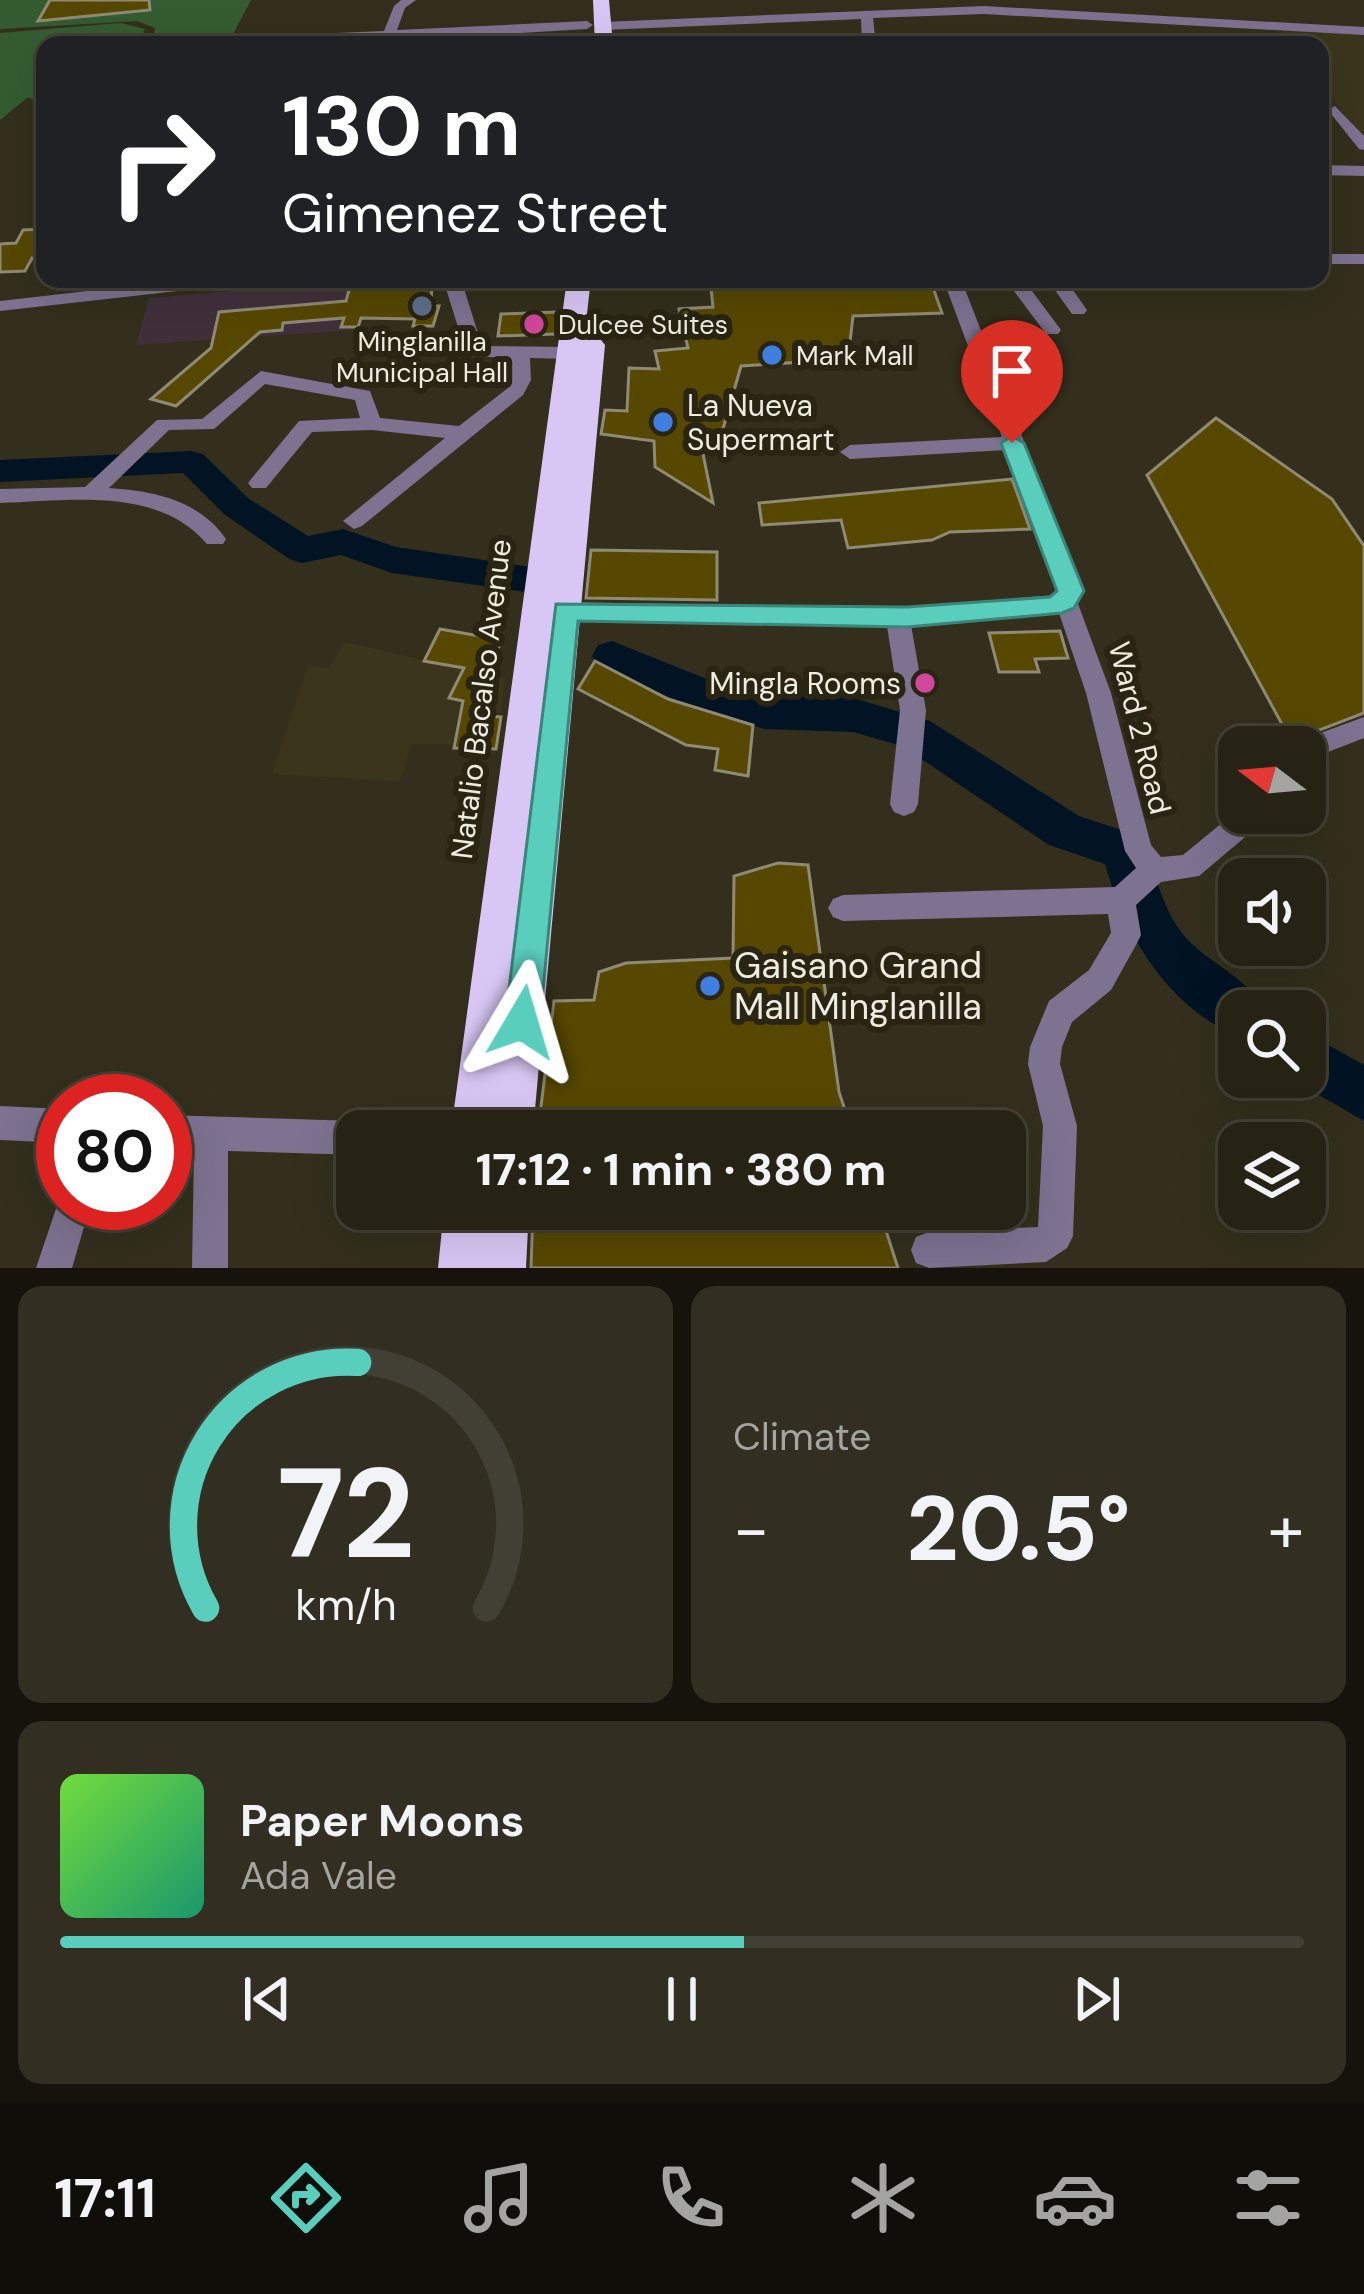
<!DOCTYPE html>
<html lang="en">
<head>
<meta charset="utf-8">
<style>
	:root { --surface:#262315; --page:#322f22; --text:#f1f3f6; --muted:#a4a4a0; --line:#424034; --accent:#5acebc }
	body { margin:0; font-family:"DM Sans",sans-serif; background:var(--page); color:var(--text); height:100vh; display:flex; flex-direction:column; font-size:45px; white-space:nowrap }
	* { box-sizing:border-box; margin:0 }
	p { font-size:39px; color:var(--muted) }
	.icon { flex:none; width:66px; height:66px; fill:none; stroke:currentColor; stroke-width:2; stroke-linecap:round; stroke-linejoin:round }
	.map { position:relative; height:1268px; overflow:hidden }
	.details { display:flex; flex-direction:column; gap:18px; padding:18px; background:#15130c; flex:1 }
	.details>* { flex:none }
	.top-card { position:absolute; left:36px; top:36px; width:1293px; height:252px; border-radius:24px; box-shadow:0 12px 48px #0002,0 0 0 3px var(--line); background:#202124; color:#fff; overflow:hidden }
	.needle { width:78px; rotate:286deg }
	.tools { position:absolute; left:1218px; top:726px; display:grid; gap:24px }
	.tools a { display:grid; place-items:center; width:108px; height:108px; border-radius:24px; background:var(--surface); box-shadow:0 12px 48px #0002,0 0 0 3px var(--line); font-size:60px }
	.speed { position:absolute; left:36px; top:1074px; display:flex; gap:24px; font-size:60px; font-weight:700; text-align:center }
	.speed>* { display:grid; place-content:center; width:156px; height:156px; border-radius:50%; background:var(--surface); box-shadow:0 12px 48px #0002,0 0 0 3px var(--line); line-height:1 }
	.speed .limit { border:18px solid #d22; background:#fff; color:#111 }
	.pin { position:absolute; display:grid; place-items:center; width:102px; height:102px; color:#fff; margin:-123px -51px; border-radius:50% 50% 50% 0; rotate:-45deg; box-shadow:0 0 12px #0007 }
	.pin .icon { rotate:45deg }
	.me { position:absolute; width:132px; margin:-66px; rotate:7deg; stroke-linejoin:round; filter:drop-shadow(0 0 9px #0008) }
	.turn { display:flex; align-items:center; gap:42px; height:252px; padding:0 48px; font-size:54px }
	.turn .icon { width:156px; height:156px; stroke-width:2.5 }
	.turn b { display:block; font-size:84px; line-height:102px }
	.big { font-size:90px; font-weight:800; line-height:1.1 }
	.details .widget { flex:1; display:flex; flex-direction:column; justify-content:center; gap:18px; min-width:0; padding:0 42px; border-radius:24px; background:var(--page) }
	.details .dial { align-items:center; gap:0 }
	.dial svg { height:312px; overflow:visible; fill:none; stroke:var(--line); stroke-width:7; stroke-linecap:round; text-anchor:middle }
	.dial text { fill:var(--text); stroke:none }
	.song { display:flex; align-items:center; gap:36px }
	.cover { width:144px; height:144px; border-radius:18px; background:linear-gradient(135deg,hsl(100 70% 55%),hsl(160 70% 35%)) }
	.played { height:12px; border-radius:6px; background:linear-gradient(90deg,var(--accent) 55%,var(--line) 55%) }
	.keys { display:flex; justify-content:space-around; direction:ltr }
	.heat { display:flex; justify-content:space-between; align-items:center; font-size:66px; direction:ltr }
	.details .tiles { flex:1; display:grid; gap:18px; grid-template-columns:1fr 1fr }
	.widget:last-child { grid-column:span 2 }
	.trip { position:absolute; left:336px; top:1110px; width:690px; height:120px; border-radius:24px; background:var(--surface); box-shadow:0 12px 48px #0002,0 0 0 3px var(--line); font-weight:800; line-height:120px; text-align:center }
	.menu { display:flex; height:192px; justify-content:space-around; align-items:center; background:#0f0e08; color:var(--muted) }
	.menu .icon { width:84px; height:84px }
	.menu .selected { color:var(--accent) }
	.menu b { font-size:54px; color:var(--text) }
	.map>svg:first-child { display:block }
</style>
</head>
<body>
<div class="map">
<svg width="1364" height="1268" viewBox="0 0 1364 1268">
	<rect width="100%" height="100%" fill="#332f1c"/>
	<!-- built -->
	<path fill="#3b351b" d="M1280,29l78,5 6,6v100l-44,-58v-37h-28z
		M344,642l161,36 -4,35 -42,-2 -7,33h-41l-11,37 -128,-7 36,-108 21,2z"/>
	<!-- education -->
	<path fill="#41303b" d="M374,279l-17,51 -221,15 13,-47z"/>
	<!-- green -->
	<path fill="#355c31" d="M0,0h251l-21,40 -68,2 -9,-4 2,-10 -18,-7 -137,8z
		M121,23l24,6 -7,16h-93v55l-18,-2 -27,22v-87z"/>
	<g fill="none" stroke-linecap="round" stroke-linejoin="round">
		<!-- river -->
		<path fill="#021424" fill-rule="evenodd" d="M191,451l12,3 45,44 60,38 35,-7 53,18 129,19 13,3 6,10 -6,10 -13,3 -133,-19 -51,-18 -39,8 -13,-4 -65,-45 -41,-41 -183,9v-22z
			M612,641l100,40 52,14 89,3 77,23 149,95 61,20c15,31 20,69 42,97 23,30 66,42 82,78h-25v26c-72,-30 -114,-102 -134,-173l-56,-19 -147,-99 -49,-14 -89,-3 -76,-24 -90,-38 -6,-11 6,-11z
			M1305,1032l59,33v56l-76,-44h17z"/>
	</g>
	<!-- building -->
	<path fill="#564800" stroke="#8f8a74" stroke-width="3" d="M50,0h99l1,10 -112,11z
		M45,229v37l-13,-8 -7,13 -25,1v-28l16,-1 7,-13z
		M710,279h220l12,34 -89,3 -5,43 -107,7 -24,84 -15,-1 11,54 -58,-36 -1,-26 -53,-7 4,-24 22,1 2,-43 30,1 -4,-18 33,-3 -9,-39 34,-2z
		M419,281l13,3 -1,22h8l-6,20h-20l2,-7 -54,-1 -3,9h-17l3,-9 -61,5 -1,7 -22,2 -84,74 -25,-7 60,-51 8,-36 127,-11 5,-18z
		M558,312l-3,22 -57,2 3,-22z
		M1216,418l116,81 32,47v167l-73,28 -144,-266z
		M1012,479l18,50 -80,3 -18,8 -84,8 -7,-28 -79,5 -3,-22z
		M591,550l126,2v48l-131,-2z
		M440,629l62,11 -20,44 8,1 -4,31 15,1 -5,32 -42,-1 9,-47 -14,-3 15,-30 -40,-7z
		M1060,631l8,27 -33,1 4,13h-40l-10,-39z
		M595,661l73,38 85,26 -5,51 -33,-6 3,-21 -32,-4 -108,-56z
		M778,863l30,2 31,227 13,39h-314l16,-130 40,-1 5,-28 27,-9 107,-5 1,-82z
		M533,1209h346l19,59h-367z"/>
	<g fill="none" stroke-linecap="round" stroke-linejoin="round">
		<!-- minor -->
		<path fill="#7d7290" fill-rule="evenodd" d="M401,0h15l-11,8 -8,22 190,-9 6,4 -6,4 -199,12 -151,4 -25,-3 6,-4 166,-7 10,-25z
			M984,6l380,21v8l-380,-21 -111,4 3,27h-14l-1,-26 -258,11 -6,-4 6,-4z
			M1335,106l29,30v14l-5,-1 -31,-39z
			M1320,165l44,1v10l-44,-1z
			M443,279h18l21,67 87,1 9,6 -9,6 -39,-1 1,22 -8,15 -161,131 -8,3 -11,-8 102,-83 -73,-8 -60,2 -46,56h-14l-4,-5 4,-5 47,-57 61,-3 -5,-18 -90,-16 -51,45 -45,1 -60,58c45,3 90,12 117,51l-3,5h-16c-49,-58 -138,-43 -207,-41v-14l85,-2 72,-67 45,-1 59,-48 109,20 10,27 79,8 49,-38 3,-30 -44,-2z
			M943,279h18l121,312 -5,10 34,92 40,152 10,12 22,-2 56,-46v4h29l-4,8 -65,55 -38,6 -25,23 5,30 -5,10 -25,45 -39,32 -10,25 -2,17 17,62 -4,110 -6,12 -21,14 -117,6 -13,-5 -5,-13 5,-13 13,-5 109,-5 5,-101 -15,-62 2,-17 19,-46 40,-31 22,-37 -3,-19 -265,7 -10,-4 -5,-9 5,-9 10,-4 272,-8 21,-19 -11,-17 -39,-158 -27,-80 -148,12 15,85 -8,94 -4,8 -10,4 -10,-4 -4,-8 10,-94 -13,-84 -321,-6 -12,-9 12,-9 332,6 158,-13 2,-4 -52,-141 -156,9 -10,-7 10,-7 152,-8z
			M1005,279h18l38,51 -3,4h-12z
			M1047,279h18l22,31 -3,4h-12z
			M1364,717v21l-59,23v-14h-12l3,-5z
			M62,1191l1,12h28l-19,65h-36z"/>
		<!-- tertiary -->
		<path fill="#7d7290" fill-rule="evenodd" d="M1320,254h44v10h-44z
			M193,279h56l-9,5 -240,27v-10z
			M0,1106l63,3v34l-63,-3z
			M484,1107l12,5 5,12 -3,7h-94l5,-12z
			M165,1115l192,6 14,10h-14v24l-129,-4v117h-36l2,-118 -29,-1z"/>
		<!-- trunk -->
		<path fill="#d8c7f5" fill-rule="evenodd" d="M593,0h16l4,45h-18z
			M567,279h24l-7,60 17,1 4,5 -72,786h-82z
			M444,1209h85l-3,59h-88z"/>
	</g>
	<!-- route -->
	<path fill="#5acebc" stroke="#3a867a" stroke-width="3" d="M1012,436l12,7 60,148 -10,17 -12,5 -155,14 -329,-6 -38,401 -5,12 -13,6 -12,-6 -5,-12 51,-418 351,3 143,-10 7,-6 -56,-148z"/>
	<!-- markers -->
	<circle fill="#5c6f8a" stroke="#292512" stroke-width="4.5" cx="422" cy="306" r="12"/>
	<g fill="#d1479c" stroke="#292512" stroke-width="4.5">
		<circle cx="534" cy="324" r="12"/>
		<circle cx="925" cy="683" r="12"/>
	</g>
	<g fill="#3f7fe0" stroke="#292512" stroke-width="4.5">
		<circle cx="772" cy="355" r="12"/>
		<circle cx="663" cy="422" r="12"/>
		<circle cx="710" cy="986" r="12"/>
	</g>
	<g text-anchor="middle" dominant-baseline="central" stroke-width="12" stroke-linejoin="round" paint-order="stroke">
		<!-- far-poi labels -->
		<g font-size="27" fill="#eeece0" stroke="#292512" text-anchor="start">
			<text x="558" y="324">Dulcee Suites</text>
			<text x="422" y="341" text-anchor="middle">Minglanilla<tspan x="422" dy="31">Municipal Hall</tspan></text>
			<text x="796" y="355">Mark Mall</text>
		</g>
		<!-- poi labels -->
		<g font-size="30" fill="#eeece0" stroke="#292512" text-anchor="start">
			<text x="687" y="405">La Nueva<tspan x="687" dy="34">Supermart</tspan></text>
			<text x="901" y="683" text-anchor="end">Mingla Rooms</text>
		</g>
		<!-- street labels -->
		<g font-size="30" fill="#eeece0" stroke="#292512">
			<text transform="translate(481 699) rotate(-83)">Natalio Bacalso Avenue</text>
			<text transform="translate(1140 728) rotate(76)">Ward 2 Road</text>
		</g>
		<!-- near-poi labels -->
		<g font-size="36" fill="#eeece0" stroke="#292512" text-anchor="start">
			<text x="734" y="965">Gaisano Grand<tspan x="734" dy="41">Mall Minglanilla</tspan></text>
		</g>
	</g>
</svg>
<div class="tools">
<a><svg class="needle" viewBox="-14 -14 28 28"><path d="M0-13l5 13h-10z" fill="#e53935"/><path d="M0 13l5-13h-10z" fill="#a4a4a0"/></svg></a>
<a><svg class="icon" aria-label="sound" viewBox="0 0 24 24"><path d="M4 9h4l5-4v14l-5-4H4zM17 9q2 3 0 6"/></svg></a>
<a><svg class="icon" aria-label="search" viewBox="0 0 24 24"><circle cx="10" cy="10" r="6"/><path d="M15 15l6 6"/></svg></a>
<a><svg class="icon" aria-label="layers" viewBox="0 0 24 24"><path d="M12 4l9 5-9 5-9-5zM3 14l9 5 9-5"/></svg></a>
</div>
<div class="speed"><div class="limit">80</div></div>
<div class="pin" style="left:1012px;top:443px;background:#d93025"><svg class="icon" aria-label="arrive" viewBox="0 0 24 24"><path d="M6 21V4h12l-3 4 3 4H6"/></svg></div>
<svg class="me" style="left:522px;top:1022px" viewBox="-20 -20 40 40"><path d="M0-17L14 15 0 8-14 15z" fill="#5acebc" stroke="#fff" stroke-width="4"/></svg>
<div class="trip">17:12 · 1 min · 380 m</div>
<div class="top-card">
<div class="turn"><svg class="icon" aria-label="right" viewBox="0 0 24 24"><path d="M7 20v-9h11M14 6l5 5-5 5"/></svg><div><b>130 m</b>Gimenez Street</div></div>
</div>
</div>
<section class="details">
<div class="tiles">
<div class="widget dial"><svg viewBox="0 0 100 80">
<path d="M14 69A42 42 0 1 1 86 69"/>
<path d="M14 69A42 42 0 0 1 53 6" stroke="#5acebc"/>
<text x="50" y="56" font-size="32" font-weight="700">72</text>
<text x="50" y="72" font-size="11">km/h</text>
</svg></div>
<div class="widget"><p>Climate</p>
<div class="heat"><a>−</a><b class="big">20.5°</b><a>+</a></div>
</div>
<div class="widget">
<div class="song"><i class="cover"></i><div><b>Paper Moons</b><p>Ada Vale</p></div></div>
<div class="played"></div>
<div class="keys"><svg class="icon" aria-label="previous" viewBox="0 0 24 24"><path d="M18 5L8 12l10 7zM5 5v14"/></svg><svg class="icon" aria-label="pause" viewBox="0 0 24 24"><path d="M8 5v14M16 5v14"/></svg><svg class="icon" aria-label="next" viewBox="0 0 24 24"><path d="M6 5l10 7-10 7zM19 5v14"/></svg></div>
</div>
</div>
</section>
<nav class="menu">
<b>17:11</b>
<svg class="icon selected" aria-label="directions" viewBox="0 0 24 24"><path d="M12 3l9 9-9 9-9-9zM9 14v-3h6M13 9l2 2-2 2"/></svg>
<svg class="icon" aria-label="music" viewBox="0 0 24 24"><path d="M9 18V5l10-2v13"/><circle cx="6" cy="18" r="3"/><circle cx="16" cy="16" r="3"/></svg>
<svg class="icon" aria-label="phone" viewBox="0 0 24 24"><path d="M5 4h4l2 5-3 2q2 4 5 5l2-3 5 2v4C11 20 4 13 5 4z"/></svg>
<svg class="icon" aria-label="climate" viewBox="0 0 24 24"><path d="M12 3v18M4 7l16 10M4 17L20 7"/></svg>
<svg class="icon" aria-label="car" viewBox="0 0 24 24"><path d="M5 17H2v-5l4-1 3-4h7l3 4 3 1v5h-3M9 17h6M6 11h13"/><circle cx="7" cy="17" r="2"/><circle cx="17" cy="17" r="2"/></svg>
<svg class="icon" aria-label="filters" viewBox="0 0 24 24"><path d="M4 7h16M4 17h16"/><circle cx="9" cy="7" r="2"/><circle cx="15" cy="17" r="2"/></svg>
</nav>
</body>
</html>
